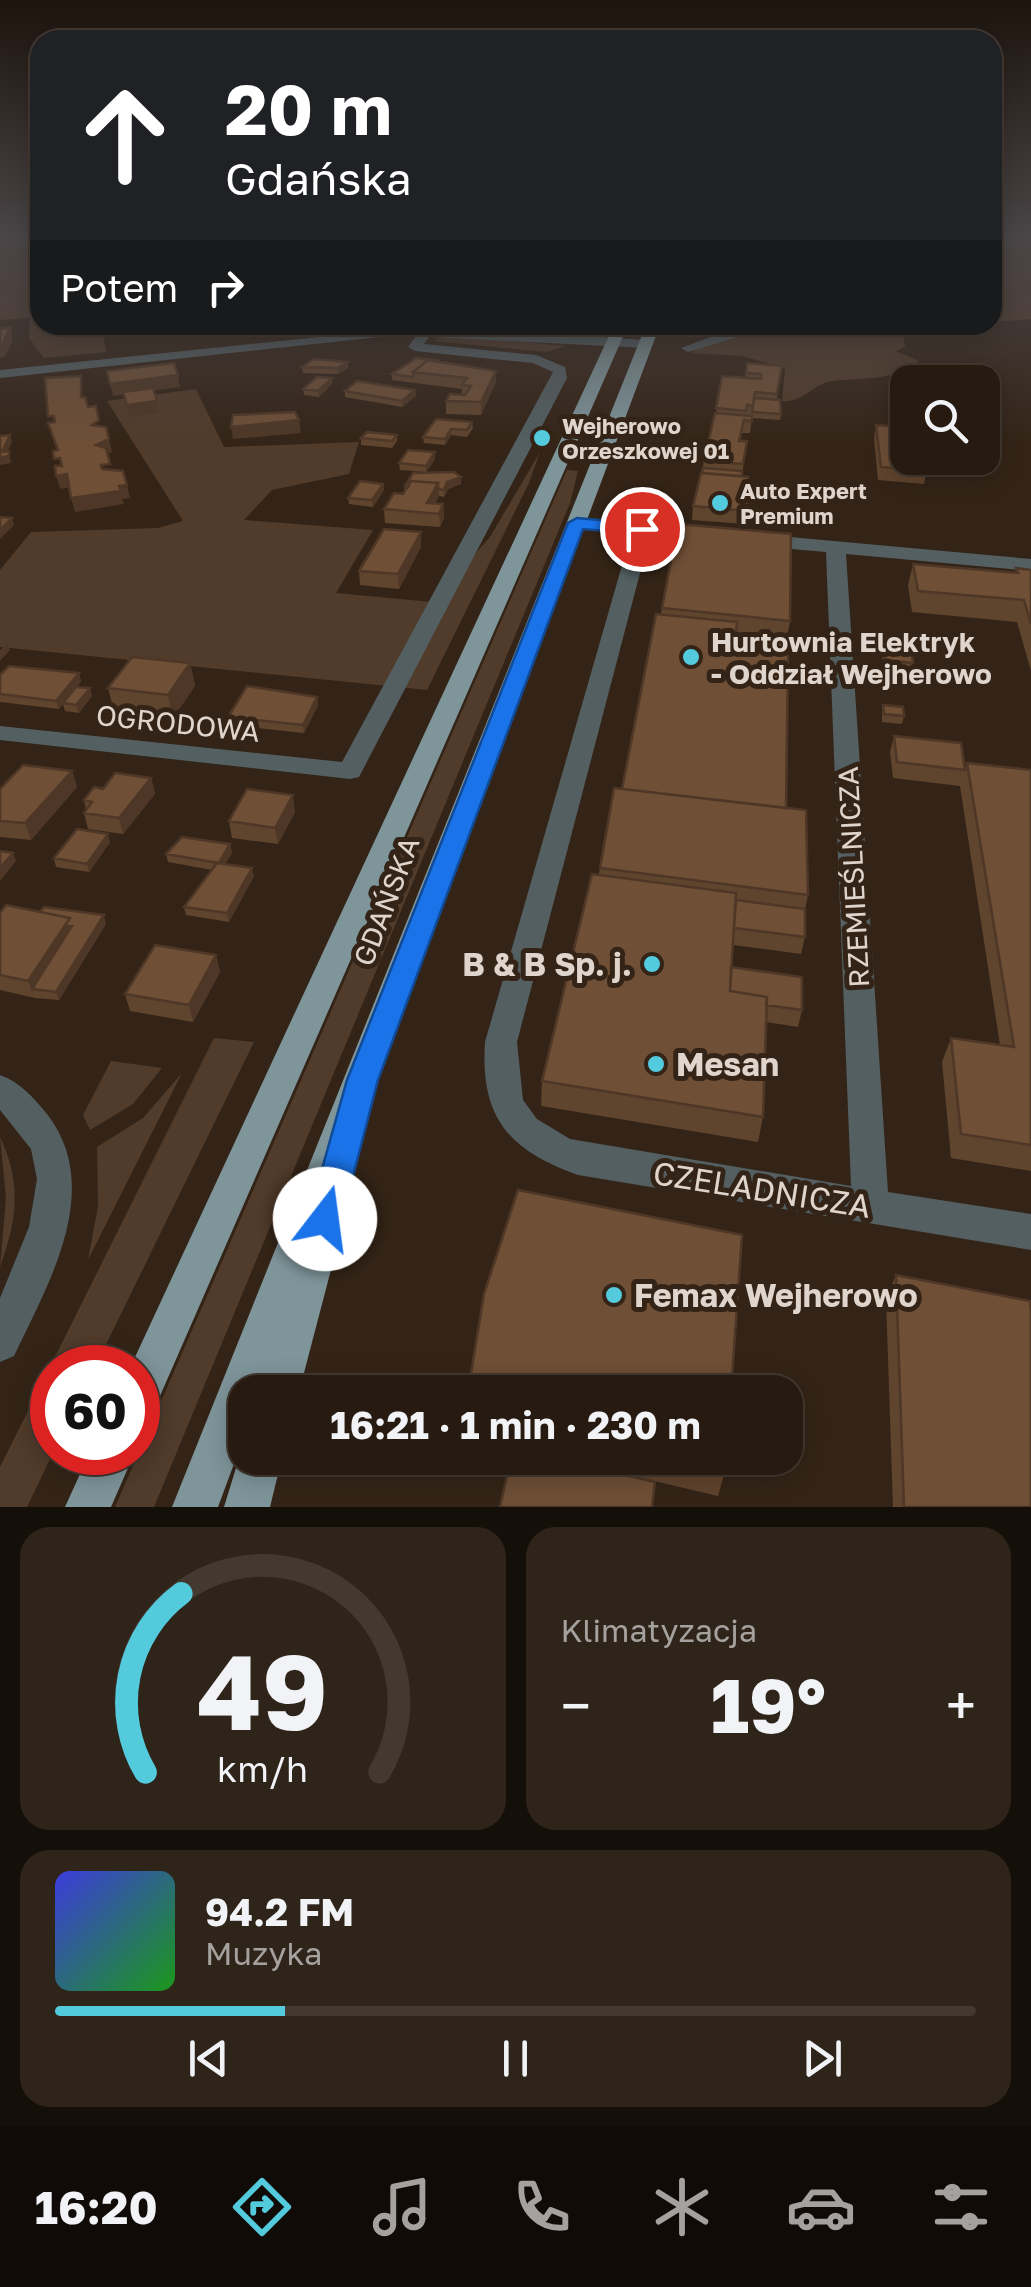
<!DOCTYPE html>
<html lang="pl">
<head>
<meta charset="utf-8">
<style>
	:root { --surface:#271b11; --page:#2f241a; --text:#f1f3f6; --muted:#a4a19f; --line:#433931; --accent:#54cadd }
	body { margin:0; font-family:"Golos Text",sans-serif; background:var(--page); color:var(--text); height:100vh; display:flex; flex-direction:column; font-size:38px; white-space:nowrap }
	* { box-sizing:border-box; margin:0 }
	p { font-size:32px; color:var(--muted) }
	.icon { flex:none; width:55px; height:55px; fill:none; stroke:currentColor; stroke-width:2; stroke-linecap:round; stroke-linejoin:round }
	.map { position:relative; height:1507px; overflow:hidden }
	.details { display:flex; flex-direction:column; gap:20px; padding:20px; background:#150f09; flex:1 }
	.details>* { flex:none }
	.guide { position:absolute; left:30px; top:30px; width:972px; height:305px; border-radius:30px; box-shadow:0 5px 25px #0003,0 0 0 2px var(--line); background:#202124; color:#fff; overflow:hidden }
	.tools { position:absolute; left:890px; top:365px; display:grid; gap:20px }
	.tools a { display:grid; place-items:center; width:110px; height:110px; border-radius:20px; background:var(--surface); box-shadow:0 5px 25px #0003,0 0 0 2px var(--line); font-size:50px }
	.speed { position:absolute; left:30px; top:1345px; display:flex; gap:20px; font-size:50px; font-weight:700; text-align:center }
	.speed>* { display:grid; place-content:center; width:130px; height:130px; border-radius:50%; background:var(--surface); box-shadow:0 5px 25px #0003,0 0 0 2px var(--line); line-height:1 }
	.speed .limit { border:15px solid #d22; background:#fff; color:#111 }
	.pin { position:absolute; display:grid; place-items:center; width:85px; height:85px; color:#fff; margin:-42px; border:5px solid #fff; border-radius:50%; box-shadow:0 2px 10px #0007 }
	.me { position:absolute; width:110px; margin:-55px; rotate:15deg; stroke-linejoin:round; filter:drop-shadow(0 0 8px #0008) }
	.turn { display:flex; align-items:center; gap:35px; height:210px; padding:0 30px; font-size:45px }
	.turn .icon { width:130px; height:130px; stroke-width:2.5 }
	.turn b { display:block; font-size:70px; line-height:85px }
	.then { display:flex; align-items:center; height:95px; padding:0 30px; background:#0003; gap:20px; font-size:38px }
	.big { font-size:75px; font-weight:700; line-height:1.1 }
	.details .widget { flex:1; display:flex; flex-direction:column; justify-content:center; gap:15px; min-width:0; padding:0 35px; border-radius:30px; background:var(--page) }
	.details .dial { align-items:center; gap:0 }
	.dial svg { height:260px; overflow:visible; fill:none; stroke:var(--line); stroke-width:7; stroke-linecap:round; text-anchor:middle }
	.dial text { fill:var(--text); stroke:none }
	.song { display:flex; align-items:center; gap:30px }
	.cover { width:120px; height:120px; border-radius:15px; background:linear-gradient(135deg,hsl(240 70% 55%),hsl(120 70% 35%)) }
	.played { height:10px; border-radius:5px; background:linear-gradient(90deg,var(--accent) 25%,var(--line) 25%) }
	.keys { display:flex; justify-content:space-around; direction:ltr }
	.heat { display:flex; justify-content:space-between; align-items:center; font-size:55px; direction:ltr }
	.details .tiles { flex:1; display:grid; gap:20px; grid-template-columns:1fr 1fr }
	.widget:last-child { grid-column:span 2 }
	.trip { position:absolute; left:228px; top:1375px; width:575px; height:100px; border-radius:30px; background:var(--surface); box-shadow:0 5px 25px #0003,0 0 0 2px var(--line); font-weight:700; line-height:100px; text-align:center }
	.tabs { display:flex; height:160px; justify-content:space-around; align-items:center; background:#100b07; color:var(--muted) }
	.tabs .icon { width:70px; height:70px }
	.tabs .selected { color:var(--accent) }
	.tabs b { font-size:45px; color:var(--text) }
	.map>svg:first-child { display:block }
</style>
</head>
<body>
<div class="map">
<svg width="1031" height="1507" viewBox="0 0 1031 1507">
	<rect width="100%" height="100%" fill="#342417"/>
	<!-- green -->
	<path fill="#513b2a" d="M0,237h40v88h62l4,27 -62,6 -15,-20 1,-20 -30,2z
		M993,237h38v82l-38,3z
		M743,325h214l-68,6 15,7 1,9 -9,4 23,10c-26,21 -55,16 -86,20 -19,2 -30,22 -51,20l3,-33 -43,-12 -51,-3c16,-15 41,-7 52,-28z
		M445,335l121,11 -19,6 -114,-11z
		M196,389l28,58 135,-5 -10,32 -77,16 -28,30 129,10 -37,63 96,9 58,-65 50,-85 -11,31 -102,207 -427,-43v-77l31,-38 127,-4 25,-7 -76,-120z
		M567,470l11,1 -8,32 -416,1004h-39z
		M214,1038l40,4 -159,325 -43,1 1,85 -26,54h-27v-40z
		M111,1061l51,7 -29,36 -43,26 -7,-15z
		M182,1073l-94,187 10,-54 -1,-59 46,-29z
		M0,1137c22,46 17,84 0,130l6,-69z"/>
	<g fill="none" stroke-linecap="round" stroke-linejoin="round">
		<!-- minor -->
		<path fill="#535f61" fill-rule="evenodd" d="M731,325h14l-8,12 -49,15 -7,-4 46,-17z
			M427,326l220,14 7,4 -7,4 -218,-11 -5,7 112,11 29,12 2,11 -208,399 -9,2 -350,-39v-14l342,36 211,-390 -20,-9 -118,-12 -7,-4 8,-11 -18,-1 -398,43v-8z
			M577,517l130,12 10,6 -10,6 -57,-6 -133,507 6,58 14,19 33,20 281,47 -25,-634 -69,-6 -10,-6 10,-6 274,25v12l-185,-17 42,638 143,22v36l-453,-75c-69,-25 -98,-57 -93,-133l146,-508 -61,-7v-8z
			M0,1075c20,7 34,23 47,39 58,75 1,170 -33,242l-14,6v-64l29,-71 8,-48 -6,-30 -31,-39z"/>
		<!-- major -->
		<path fill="#7e959a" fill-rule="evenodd" d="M614,325h14l-475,1087 -15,6v-50h-8z
			M646,325h14l-323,862 6,2 6,12 -50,191h-54v42l-27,73h-46z
			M244,1442l1,16h37l-12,49h-46z
			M90,1452h45l-24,55h-46z"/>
	</g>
	<!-- wall -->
	<path fill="#5f442e" d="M416,358l80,13v11l-15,33 -35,-1v-13l16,-6v-6l-70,-9v-6z
		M747,363l35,3 -5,34 4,14 -1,6 -28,-2 -2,15h-8l-2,8h7l-5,35 6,35 -2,13 -54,-4 1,-14 23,-93 6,-37 23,2z
		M302,367l46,1 -10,6 -35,-1z
		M332,378v6l-13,13 -15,-2 -1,-6z
		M415,390l1,6 -14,11 -57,-10v-6z
		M472,422l1,6 -6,9 -16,-2 -6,10 -21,-2 -1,-6z
		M876,425l51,45 -3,14 -46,-4 -4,-42z
		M397,435v6l-5,7 -31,-3v-7z
		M435,452v7l-9,13 -26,-2 -1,-7z
		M461,477v7l-13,5 -4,8 -5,-1 -4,7 8,1 1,14 -4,9 -55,-4 -1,-14 19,-15 2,-8z
		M383,484l1,6 -11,17 -24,-3 -1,-6z
		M421,547l-22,42 -39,-4 -1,-14z
		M913,564l102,9 1,-5 15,2v101l-14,-49 -105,-10 -4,-27z
		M662,608l128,13 -5,28 -51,-5v5l52,159 22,87 -3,14v28l-4,17 -68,-9 -2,22 71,43 -4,17 -32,-5 -3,95 -5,25 -217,-36 1,-25 80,-292z
		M883,641l30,22 -2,8 -28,-3 -1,-19z
		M190,663l5,23 -22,32 -59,-7 -6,-23z
		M79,673l2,8 -4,6 15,9 -13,17 -14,-2 -2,-7 -4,5 -59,-7v-27z
		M317,697l1,8 -14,28 -75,-8 -1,-8z
		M883,705l21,11 -2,8 -20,-2v-9z
		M894,736l71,34 -5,16 -67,-8 -3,-26z
		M967,763l64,7v401l-80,-13 -9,-96 9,-24 49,7 -40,-259z
		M72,771l5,16 -46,53 -31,-3v-48z
		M151,778l4,16 -32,40 -35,-5 -4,-16 2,-4 -2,-9 19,-11z
		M295,812l-17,32 -46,-6 -3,-17z
		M110,842l-21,30 -33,-5 -2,-9z
		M230,844l2,9 -7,11 29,12 -25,46 -43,-7 -2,-8 28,-37 -44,-8 -2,-8z
		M0,913l106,11 -47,76 -24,-2 -35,-8z
		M216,955l4,17 -27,50 -63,-11 -5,-17z
		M896,1275l135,232h-138l-7,-208z
		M556,1458h170v10l-8,28z"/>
	<!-- shaded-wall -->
	<path fill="#4e3726" d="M115,325h25l2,8 -25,3z
		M171,325h25v3l-24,2z
		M10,328l3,12 -8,17 -5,1v-12z
		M348,362v6l-10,6 -1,-6z
		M496,371v11l-15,33v-13z
		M178,375l2,12 -67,9 -3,-12z
		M332,378v6l-13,13 -1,-6z
		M415,390l1,6 -14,11v-6z
		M157,401l2,12 -29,4 -3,-12z
		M299,420l2,13 -68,6 -2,-12z
		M451,429v6l-6,10v-6z
		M10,435l2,7 -7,14 -5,1v-7z
		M109,439l3,13 -13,6 -3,-13z
		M9,451l2,12 -11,2v-7z
		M435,452v7l-9,13v-6z
		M67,474l3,13 -10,2 -4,-13z
		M461,477v7l-13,5 -4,8v-7l3,-8z
		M438,483l1,13 -9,17 -3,-10z
		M383,484l1,6 -11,17 -1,-7z
		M127,485l3,13 -8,1 2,5 -49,8 -4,-14z
		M443,504l1,14 -4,9 -1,-13z
		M12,518l2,7 -14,14v-9z
		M421,532v15l-22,42 -1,-15z
		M7,643l3,7 -10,11v-11z
		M190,663l5,23 -22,32 -5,-23z
		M79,673l2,8 -22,28 -3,-8z
		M90,688l2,8 -13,17 -3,-8z
		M317,697l1,8 -14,28 -1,-8z
		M72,771l5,16 -46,53 -6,-17z
		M151,778l4,16 -32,40 -4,-16z
		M293,795l2,17 -17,32 -3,-16z
		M108,834l2,8 -21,30 -2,-8z
		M230,844l2,9 -11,18 -2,-8z
		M13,853l3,8 -16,20v-13z
		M252,868l2,8 -25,46 -2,-9z
		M104,915l2,9 -47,76 -3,-8z
		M70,918l5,16 -43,55 3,9 -7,-17z
		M216,955l4,17 -27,50 -4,-17z"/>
	<!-- building -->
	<path fill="#6f4f36" stroke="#4e3726" stroke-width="2.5" d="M10,328l-8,18h-2v-17z
		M416,358l24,3 -12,-1 -15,12v5l-21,-3z
		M314,359l34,3 -11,6 -35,-1z
		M428,360l68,11 -15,31 -35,-1 4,-7 15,1 6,-9 -9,-1 5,-7 -54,-6z
		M174,363l4,12 -68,9 -3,-13z
		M747,363l35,3 -5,28 -22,-2 -2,14 -6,-1 -1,6 -30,-3 6,-32 39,3v-5l-15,-1z
		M81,376v21h4l3,10 8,-1 3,14 -7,5 14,2 3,12 -13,6 10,3 4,16 -9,1 1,4 21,2 4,14 -8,1 2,5 -50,7 -4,-24 -11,2 -1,-10h7l-2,-8 -6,1 -1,-8 5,-1 -10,-27 7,-1 -1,-6h-6l-3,-38z
		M317,377l15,1 -14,13 -15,-2z
		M357,381l58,9 -13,11 -57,-10z
		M153,388l4,13 -30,4 -4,-13z
		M754,398l26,2 1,14 -29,-2z
		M295,412l4,8 -68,7 2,-12z
		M715,413l37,3v5l-8,-1 -5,21h8l-4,23 -39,-3z
		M436,419l36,3 -5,8 -16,-1 -6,10 -22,-2z
		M876,425l32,2v31h17l2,12 -46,-3z
		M367,432l30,3 -5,6 -31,-3z
		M10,435l-7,15h-3v-14z
		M408,450l27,2 -9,14 -27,-3z
		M9,451v5l-9,2v-6z
		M703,468l39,3v5l-40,-3z
		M454,472l7,5 -14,5 -3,8 -6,-1v-6l-27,-2 -3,6 -3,-1 8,-13z
		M701,473l47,4v34l-55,-5z
		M360,481l23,3 -11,16 -24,-2z
		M411,481l27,2 -11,20 16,1 -4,10 -55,-5 10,-16 9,1z
		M0,517l12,1 -12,12z
		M678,524l113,10 -1,87 -128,-13z
		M384,529l37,3 -23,42 -39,-3z
		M913,564l105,9 -2,-5 15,2v54l-7,-24 -106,-9z
		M656,614l81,8 -3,27 54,6 -2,153 -164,-19z
		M883,641l28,3 2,19 -28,-3z
		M132,657l58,6 -22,32 -60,-7z
		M9,666l70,7 -23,28 -56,-7v-19z
		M247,686l70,11 -14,28 -75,-8z
		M76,687l14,1 -14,17 -13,-2z
		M883,705l20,2 1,9 -20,-2z
		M894,736l67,7 4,27 -68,-8z
		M967,763l64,7v375l-70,-11 -10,-96 63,9z
		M23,765l49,6 -47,52 -25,-2v-32z
		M115,773l36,5 -32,40 -35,-5 8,-11 -8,-2 10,-13 9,2z
		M614,788l192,22 2,85 -208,-27z
		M247,789l46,6 -18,33 -46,-7z
		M77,829l31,5 -21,30 -33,-6z
		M182,837l48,7 -11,19 -53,-9z
		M0,851l13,2 -13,15z
		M217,863l35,5 -25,45 -43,-6z
		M592,874l144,19 -6,98 37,6 -4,120 -221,-36z
		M736,900l69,9v28l-71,-9z
		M6,905l64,13 -42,63 -28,-6v-62z
		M44,907l60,8 -48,77 -24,-3 40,-63 -7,-1 5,-7 -30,-6z
		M155,945l61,10 -27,50 -64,-11z
		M731,967l71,10v33l-36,-5 1,-8 -37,-6z
		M518,1190l224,45 -11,157h-263l16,-98z
		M896,1275l134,26 1,10v196h-127z
		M511,1458h41l103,24 -3,25h-152z
		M680,1458h46v10z"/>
	<!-- sky -->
	<linearGradient id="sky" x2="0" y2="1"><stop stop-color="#1d140d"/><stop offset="0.53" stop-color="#4a4547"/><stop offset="1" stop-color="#4a4547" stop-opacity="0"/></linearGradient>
	<rect width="1031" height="448" fill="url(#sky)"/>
	<!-- route -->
	<path fill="#1a73e8" stroke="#114b97" stroke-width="2.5" d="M577,518l65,6 9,5 -9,5 -59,-5 -205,551 -36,139 -5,11 -12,5 -12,-5 -5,-11 39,-139 221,-557z"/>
	<!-- markers -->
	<g fill="#54cadd" stroke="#342417" stroke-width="4">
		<circle cx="542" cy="438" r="10"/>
		<circle cx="720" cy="503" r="10"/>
		<circle cx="691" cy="657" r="10"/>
		<circle cx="652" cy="964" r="10"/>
		<circle cx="656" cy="1064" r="10"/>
		<circle cx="614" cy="1295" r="10"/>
	</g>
	<g text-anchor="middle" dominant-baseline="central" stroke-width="10" stroke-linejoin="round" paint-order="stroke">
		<!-- far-poi labels -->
		<g font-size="22" font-weight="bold" fill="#e0d5cd" stroke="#342417" text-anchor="start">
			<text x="562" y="425">Wejherowo<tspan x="562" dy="25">Orzeszkowej 01</tspan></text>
			<text x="740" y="490">Auto Expert<tspan x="740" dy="25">Premium</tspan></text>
		</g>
		<!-- poi labels -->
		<g font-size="28" font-weight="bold" fill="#e0d5cd" stroke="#342417" text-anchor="start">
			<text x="711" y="641">Hurtownia Elektryk<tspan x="711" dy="32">- Oddział Wejherowo</tspan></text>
		</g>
		<!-- street labels -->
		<g font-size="28" fill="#e0d5cd" stroke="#342417">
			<text transform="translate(178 723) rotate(6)">OGRODOWA</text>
			<text transform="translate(853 877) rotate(-93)">RZEMIEŚLNICZA</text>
			<text transform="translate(386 901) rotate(-69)">GDAŃSKA</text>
		</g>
		<!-- near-poi labels -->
		<g font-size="32" font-weight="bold" fill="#e0d5cd" stroke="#342417" text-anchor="start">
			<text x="632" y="964" text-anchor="end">B &amp; B Sp. j.</text>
			<text x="676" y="1064">Mesan</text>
			<text x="634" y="1295">Femax Wejherowo</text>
		</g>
		<!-- near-street labels -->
		<g font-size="32" fill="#e0d5cd" stroke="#342417">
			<text transform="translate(762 1189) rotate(9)">CZELADNICZA</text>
		</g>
	</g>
</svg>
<div class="tools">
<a><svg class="icon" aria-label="search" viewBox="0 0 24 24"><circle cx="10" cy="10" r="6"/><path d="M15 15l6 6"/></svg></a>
</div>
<div class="speed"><div class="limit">60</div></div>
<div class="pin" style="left:642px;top:529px;background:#d93025"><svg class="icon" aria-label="arrive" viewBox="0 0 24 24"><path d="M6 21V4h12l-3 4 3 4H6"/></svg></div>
<svg class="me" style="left:325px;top:1219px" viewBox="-20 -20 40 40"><circle r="19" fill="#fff"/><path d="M0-13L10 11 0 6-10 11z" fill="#1a73e8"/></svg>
<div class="trip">16:21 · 1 min · 230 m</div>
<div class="guide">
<div class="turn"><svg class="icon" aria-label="ahead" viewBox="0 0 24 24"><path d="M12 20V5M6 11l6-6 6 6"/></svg><div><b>20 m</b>Gdańska</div></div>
<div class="then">Potem<svg class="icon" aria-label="right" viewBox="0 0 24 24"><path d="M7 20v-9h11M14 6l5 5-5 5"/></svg></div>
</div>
</div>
<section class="details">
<div class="tiles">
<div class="widget dial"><svg viewBox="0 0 100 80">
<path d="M14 69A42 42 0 1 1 86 69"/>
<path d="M14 69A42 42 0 0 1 25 14" stroke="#54cadd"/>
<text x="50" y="56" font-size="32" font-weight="700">49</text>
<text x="50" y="72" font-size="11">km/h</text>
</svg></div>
<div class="widget"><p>Klimatyzacja</p>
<div class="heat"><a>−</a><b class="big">19°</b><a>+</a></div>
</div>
<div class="widget">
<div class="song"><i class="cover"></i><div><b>94.2 FM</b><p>Muzyka</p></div></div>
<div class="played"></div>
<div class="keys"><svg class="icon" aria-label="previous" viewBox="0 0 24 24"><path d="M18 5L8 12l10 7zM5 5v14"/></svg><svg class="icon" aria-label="pause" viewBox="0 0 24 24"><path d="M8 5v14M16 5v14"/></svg><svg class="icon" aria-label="next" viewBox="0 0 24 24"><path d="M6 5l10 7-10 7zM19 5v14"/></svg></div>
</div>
</div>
</section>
<nav class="tabs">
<b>16:20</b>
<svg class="icon selected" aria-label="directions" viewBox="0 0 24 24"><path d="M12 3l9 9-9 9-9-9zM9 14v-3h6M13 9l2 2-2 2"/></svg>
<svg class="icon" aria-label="music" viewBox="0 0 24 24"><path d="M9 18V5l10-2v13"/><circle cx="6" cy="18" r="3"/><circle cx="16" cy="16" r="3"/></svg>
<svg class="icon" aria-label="phone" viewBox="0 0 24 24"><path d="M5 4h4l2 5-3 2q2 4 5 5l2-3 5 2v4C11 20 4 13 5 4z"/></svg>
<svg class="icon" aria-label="climate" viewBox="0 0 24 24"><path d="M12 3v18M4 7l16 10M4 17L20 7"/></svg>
<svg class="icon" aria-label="car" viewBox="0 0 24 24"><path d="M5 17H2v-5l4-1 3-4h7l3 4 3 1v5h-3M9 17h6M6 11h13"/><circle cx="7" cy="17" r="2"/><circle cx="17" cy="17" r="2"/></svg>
<svg class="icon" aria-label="filters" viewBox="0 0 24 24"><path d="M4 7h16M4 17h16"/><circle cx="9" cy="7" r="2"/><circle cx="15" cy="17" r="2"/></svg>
</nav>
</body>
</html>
